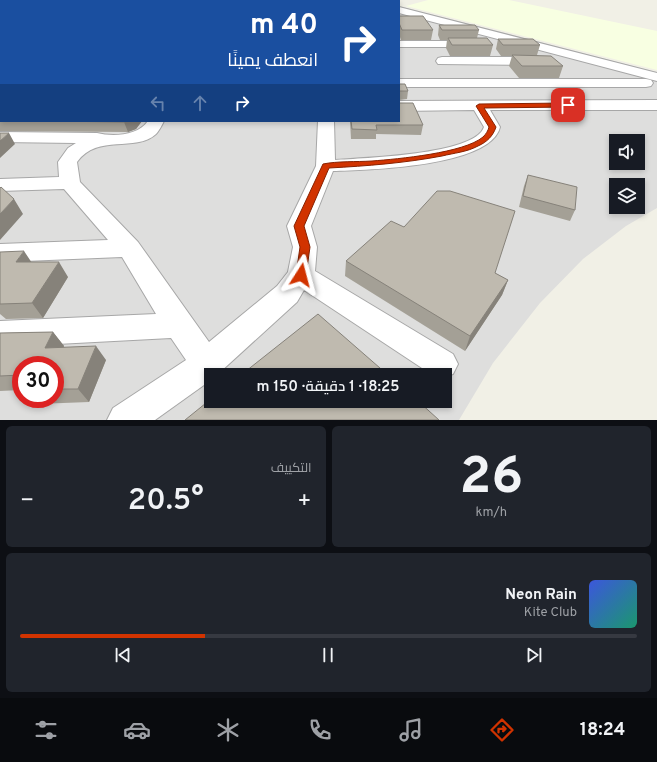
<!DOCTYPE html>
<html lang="ar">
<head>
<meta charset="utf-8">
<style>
	:root { --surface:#171b24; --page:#20242c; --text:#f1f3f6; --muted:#9ea1a6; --line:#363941; --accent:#d13300 }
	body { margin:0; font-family:Overpass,Cairo,sans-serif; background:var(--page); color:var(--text); direction:rtl; height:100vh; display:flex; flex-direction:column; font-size:15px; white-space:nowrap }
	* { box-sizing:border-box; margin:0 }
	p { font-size:13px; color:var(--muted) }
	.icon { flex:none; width:22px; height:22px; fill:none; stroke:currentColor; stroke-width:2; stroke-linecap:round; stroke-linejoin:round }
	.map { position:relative; height:420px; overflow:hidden; direction:ltr }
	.sheet { display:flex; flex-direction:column; gap:6px; padding:6px; background:#0d0f14; flex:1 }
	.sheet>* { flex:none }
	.hud { position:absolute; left:0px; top:0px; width:400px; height:122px; box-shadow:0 2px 6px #0003; direction:rtl; background:#1a4fa0; color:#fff; overflow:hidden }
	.controls { position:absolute; left:609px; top:134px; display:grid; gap:8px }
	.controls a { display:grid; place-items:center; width:36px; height:36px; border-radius:0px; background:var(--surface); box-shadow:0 2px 6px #0003; font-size:20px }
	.speed { position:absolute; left:12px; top:356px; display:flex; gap:8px; font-size:20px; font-weight:700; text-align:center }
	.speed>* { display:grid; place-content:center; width:52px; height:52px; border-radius:50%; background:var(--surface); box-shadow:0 2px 6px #0003; line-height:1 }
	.speed .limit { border:6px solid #d22; background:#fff; color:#111 }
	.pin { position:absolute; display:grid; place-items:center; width:34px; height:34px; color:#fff; margin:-17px; border-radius:8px; box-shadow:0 2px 6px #0006 }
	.me { position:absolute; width:44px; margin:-22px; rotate:9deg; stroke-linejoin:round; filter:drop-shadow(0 0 3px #0008) }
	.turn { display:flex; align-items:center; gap:14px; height:84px; padding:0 16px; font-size:18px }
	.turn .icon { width:52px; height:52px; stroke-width:2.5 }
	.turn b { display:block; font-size:28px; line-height:34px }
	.lanes { display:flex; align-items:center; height:38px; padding:0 16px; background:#0003; justify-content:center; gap:20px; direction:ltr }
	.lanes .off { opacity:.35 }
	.big { font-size:30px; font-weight:600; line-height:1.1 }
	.sheet .widget { flex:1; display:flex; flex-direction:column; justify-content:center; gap:6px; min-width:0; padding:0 14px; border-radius:6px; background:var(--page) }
	.sheet .dial { align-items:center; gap:0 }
	.dial b { font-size:52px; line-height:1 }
	.song { display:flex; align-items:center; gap:12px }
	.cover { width:48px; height:48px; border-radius:6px; background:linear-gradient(135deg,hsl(230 70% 55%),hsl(160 70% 35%)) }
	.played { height:4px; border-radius:2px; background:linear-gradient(90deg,var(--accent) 30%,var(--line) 30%) }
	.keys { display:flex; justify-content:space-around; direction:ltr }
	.heat { display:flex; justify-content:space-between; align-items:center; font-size:22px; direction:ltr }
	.sheet .tiles { flex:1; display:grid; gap:6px; grid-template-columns:1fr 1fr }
	.widget:last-child { grid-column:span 2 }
	.trip { position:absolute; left:204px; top:368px; width:248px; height:40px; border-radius:0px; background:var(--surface); box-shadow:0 2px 6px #0003; font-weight:600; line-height:40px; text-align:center; direction:rtl }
	.tabs { display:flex; height:64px; justify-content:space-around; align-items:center; background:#090b0e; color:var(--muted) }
	.tabs .icon { width:28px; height:28px }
	.tabs .active { color:var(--accent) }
	.tabs b { font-size:18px; color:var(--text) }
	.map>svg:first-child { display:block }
</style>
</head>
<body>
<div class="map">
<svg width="657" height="420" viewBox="0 0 657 420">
	<rect width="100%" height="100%" fill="#f1f0e6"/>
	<!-- residential -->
	<path fill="#dededd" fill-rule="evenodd" d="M198,0h178l4,1h-186z
		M399,6l258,66v136l-31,18 -43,33 -43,44 -47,60 -34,57h-459v-377l1,78h398zM616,141h22v22h-22zM616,185h22v22h-22zM21,365h34v34h-34zM211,375h234v26h-234z"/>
	<!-- education -->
	<path fill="#f8ffe2" d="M428,0h81l148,31v39l-251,-64z"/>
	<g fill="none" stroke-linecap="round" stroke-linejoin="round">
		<defs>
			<path id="minor" d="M203,0h9v1h-9z
				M294,0h8v1h-8z
				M355,0h12v1h-12z
				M0,1h1v6h-1z
				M399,7l258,66v8l-258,-68z
				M0,37h1v6h-1z
				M399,41h77l4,1 2,2 -2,2 -4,1h-77z
				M442,57h99l4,1 2,3 -2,3 -4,1 -103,-1 -2,-3 2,-3z
				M399,79h247l5,1 2,3 -2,3 -5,1h-247z
				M657,100v10h-167l10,17c-9,40 -133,43 -167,44l-22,55 6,21 -2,24 138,83 5,10 -5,10 -8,3v-2l-14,-1 -127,-84 -7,12 -79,72 -7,1v5l-56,40h-48l6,-12 73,-48 -15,-22 -171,9v-26l156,-7 -34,-57 -122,5v-18l108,-4 -44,-51 -64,2v-12l59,-2 -1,-15 10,-14 8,-5 -76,-1v-10l97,1c15,4 41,3 51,-12h16c-2,4 -5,10 -8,13 -21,19 -58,-1 -79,28l3,20 58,60 71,100 68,-56 11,-14 5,-25 -6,-21 29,-60 2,-45h16l1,39c27,-2 140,-5 149,-33l-10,-17 -75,1v-10z"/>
		</defs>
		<!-- minor casing -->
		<use href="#minor" stroke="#a7a7a7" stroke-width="2"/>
		<!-- minor -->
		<use href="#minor" fill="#fff" fill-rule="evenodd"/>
	</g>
	<!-- wall -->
	<path fill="#a4a096" d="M399,16l34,14 -2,10h-30l-2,-6z
		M439,25l40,5 -2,8 16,7 -3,11h-40l-4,-8 1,-8h-7l-2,-5z
		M498,39l42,6 -3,10 26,11 -4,12h-40l-10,-12 3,-10h-11l-5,-7z
		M0,47h1v74h141l-6,8 -8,3 -128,-1z
		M399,84l9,7 -1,8 -8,1z
		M350,121h49l24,4 -2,10 -45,-1v5h-25z
		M528,175l47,35 -5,11 -51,-14 5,-21z
		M0,252l31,10 37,15 -25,41 -37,1 -6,-5z
		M346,261l149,12 13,7 -6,15 -37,56 -120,-75z
		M53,332l11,14v1l42,13 -17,42 -52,2 -5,-5h23v-34h-34v25l-21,1v-58z"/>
	<!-- shaded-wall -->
	<path fill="#86827a" d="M125,121h17l-6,8 -8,3 -4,-10z
		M9,133l6,11 -15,14v-17z
		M14,199l9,15 -23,26v-26z
		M24,251l10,15 -18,-4z
		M59,262l9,15 -25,41 -11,-15z
		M508,280l-6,15 -37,56 5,-15z
		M53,332l11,14 -8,16 -11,-14z
		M96,346l10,14 -17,42 -11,-13z"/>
	<!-- building -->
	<path fill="#bfbaaf" stroke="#86827a" d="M399,16h24l10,14h-31l-3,-7z
		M439,25h36l4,5h-37z
		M448,38h39l6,7h-41z
		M498,39h35l7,6h-37z
		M0,47h1v74h-1z
		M512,55l39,1 12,10h-41z
		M399,84h6l3,7h-9z
		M399,102l1,1h13l10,22h-47l1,5 -25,-1 -1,-8h48z
		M50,121h75l-1,1z
		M0,133h9l-9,8z
		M528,175l49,12 -2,23 -52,-14z
		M1,187l13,12 -14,15v-26z
		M437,191h13l65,20 -20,62 13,7 -38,56 -124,-75 45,-40 13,6z
		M24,251l-8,11h43l-27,41 -32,1v-52z
		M318,314l70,61h-147z
		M53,332l-8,16 51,-2 -18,43h-23v-24h-34v10l-21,1v-43z
		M211,399v2h207l21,19h-254z"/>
	<!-- route -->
	<path fill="#d13300" stroke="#882100" d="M568,103l2,1v3l-86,1 12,19c-3,9 -9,15 -18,19 -11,6 -24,7 -36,10 -37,7 -75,10 -113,12l-25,58 6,21 -4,28 -1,3 -4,1 -4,-1 -1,-3 4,-28 -6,-21 29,-62c15,-3 33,-2 49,-3 26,-2 92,-8 111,-24 3,-3 5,-6 6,-10l-13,-21 3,-2z"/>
</svg>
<div class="controls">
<a><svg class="icon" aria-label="sound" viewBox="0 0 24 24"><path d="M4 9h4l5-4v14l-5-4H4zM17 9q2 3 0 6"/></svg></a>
<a><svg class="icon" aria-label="layers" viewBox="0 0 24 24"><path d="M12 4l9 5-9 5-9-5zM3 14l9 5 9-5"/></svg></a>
</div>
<div class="speed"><div class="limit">30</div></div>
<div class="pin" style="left:568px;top:105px;background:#d93025"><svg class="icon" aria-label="arrive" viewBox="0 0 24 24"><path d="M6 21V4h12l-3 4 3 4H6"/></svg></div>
<svg class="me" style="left:301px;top:275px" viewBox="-20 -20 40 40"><path d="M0-17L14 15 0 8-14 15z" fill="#d13300" stroke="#fff" stroke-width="4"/></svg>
<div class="trip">18:25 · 1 دقيقة · 150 m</div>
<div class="hud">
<div class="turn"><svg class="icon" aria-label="right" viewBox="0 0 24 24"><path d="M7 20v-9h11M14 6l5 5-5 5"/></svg><div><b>40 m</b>انعطف يمينًا</div></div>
<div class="lanes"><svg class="icon off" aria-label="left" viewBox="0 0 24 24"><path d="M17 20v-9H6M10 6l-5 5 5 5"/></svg><svg class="icon off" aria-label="ahead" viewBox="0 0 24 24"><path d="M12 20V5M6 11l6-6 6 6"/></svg><svg class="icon" aria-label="right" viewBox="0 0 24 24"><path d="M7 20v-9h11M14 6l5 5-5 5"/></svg></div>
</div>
</div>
<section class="sheet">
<div class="tiles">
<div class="widget dial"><b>26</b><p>km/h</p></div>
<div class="widget"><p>التكييف</p>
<div class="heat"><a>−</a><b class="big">20.5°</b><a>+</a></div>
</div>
<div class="widget">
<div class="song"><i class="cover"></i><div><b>Neon Rain</b><p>Kite Club</p></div></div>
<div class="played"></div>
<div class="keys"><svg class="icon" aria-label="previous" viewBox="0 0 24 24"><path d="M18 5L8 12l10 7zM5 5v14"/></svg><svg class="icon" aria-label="pause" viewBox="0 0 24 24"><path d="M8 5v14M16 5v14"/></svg><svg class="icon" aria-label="next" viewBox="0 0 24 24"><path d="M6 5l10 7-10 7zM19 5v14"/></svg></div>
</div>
</div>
</section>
<nav class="tabs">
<b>18:24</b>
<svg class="icon active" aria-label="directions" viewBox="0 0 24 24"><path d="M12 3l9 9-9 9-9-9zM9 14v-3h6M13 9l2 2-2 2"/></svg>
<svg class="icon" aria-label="music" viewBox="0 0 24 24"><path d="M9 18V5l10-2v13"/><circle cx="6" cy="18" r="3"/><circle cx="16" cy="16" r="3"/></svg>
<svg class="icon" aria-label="phone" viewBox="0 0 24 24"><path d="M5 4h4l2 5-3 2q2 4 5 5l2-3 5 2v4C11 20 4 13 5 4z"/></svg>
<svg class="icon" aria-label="climate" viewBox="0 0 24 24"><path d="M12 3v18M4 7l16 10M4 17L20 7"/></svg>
<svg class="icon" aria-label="car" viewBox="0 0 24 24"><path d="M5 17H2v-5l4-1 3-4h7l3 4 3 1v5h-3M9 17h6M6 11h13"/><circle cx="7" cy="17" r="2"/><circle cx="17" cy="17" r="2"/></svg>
<svg class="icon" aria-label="filters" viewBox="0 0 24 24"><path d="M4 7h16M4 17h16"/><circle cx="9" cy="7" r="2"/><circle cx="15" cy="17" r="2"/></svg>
</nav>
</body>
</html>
